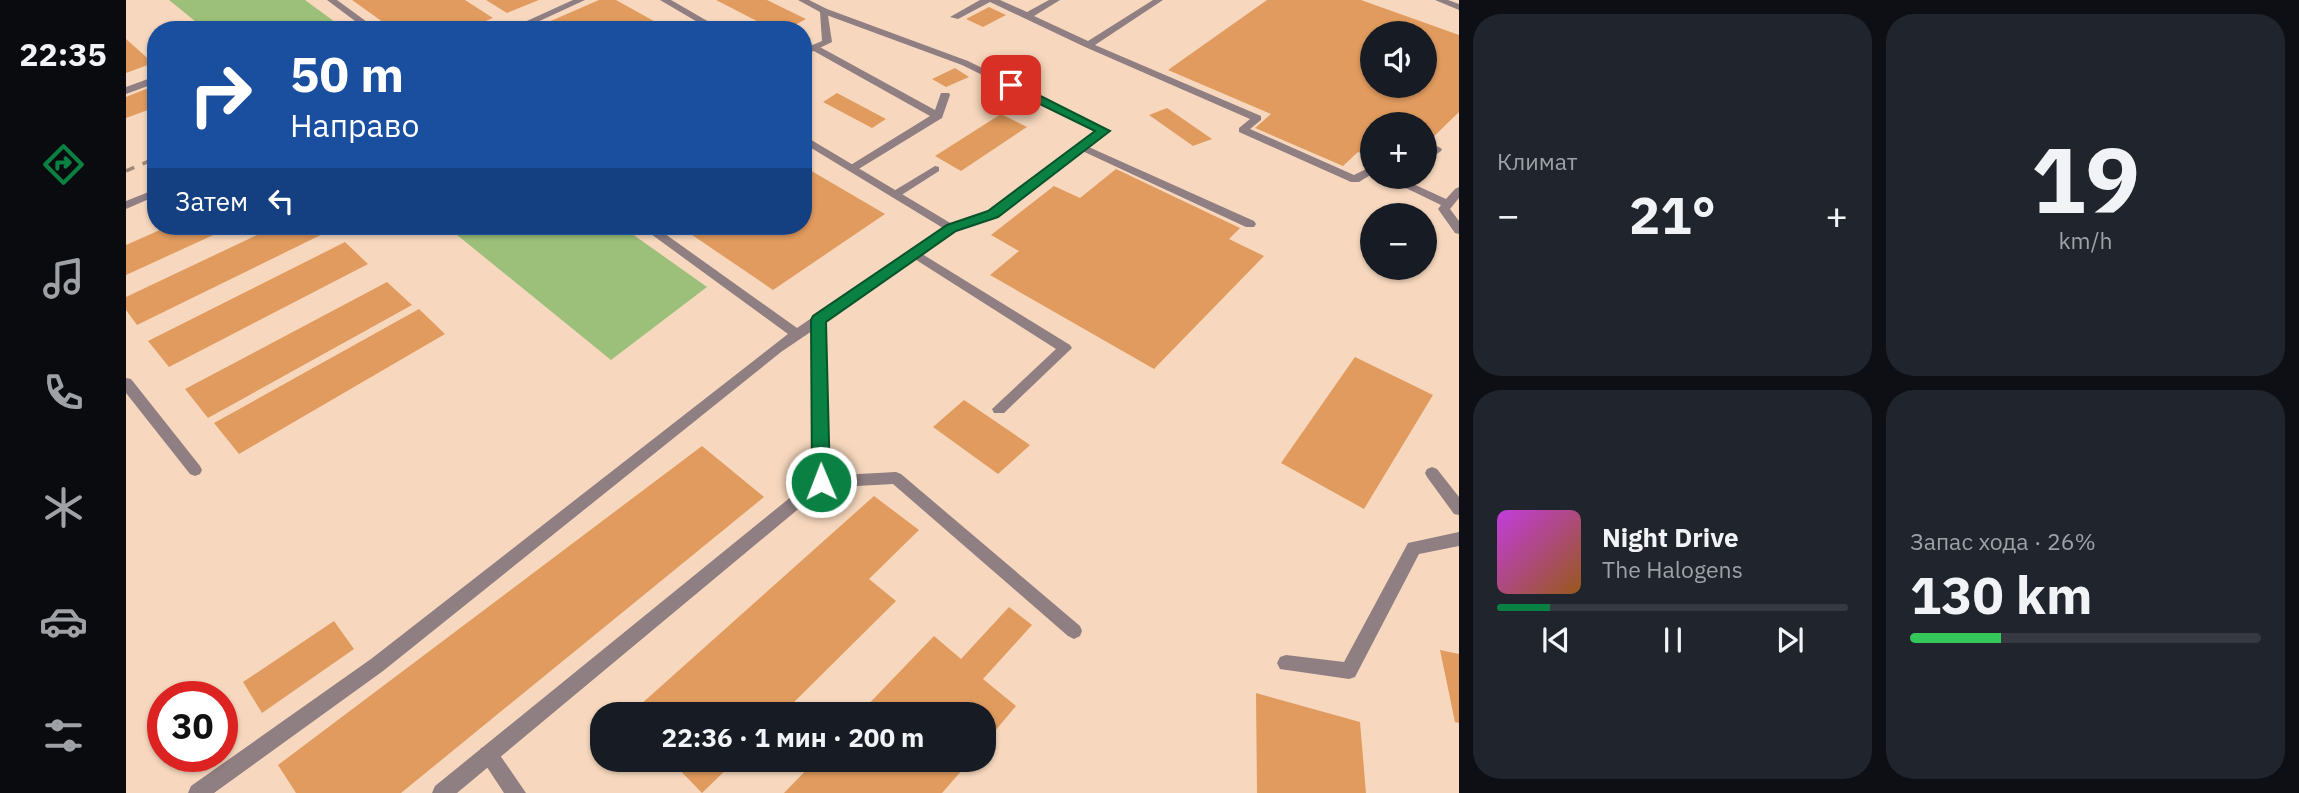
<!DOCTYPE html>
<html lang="ru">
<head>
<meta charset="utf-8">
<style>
	:root { --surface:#171b24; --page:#20242c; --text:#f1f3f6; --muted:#9ea1a6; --line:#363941; --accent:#0b8043 }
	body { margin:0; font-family:"IBM Plex Sans",sans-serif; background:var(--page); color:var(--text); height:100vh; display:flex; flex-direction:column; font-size:26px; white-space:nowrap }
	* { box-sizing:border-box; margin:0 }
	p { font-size:23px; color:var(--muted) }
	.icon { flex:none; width:38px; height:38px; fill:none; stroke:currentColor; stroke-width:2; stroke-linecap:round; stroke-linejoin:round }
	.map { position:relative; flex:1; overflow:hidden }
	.side { display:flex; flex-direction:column; gap:14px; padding:14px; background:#0d0f14; width:840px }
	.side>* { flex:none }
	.guide { position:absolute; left:21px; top:21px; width:665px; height:214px; border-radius:28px; box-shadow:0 2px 5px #0004; background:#1a4fa0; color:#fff; overflow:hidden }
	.fabs { position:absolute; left:1234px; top:21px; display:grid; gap:14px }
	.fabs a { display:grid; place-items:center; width:77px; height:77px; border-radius:50%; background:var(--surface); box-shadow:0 2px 5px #0004; font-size:35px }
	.speed { position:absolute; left:21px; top:681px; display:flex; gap:14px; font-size:35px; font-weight:700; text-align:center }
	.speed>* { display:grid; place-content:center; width:91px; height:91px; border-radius:50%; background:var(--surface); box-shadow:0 2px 5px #0004; line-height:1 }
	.speed .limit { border:10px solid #d22; background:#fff; color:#111 }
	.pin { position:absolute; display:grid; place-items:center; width:60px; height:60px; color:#fff; margin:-30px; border-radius:14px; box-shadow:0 4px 10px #0006 }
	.me { position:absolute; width:77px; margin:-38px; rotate:359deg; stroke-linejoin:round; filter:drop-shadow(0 0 5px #0008) }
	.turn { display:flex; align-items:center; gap:24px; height:147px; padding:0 28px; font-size:32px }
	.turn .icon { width:91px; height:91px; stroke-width:2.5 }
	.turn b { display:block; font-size:49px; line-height:60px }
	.then { display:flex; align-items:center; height:66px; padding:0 28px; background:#0003; gap:14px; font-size:26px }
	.big { font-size:52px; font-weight:700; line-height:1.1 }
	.side .tile { flex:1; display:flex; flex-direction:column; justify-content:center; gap:10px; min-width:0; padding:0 24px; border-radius:28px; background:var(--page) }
	.side .dial { align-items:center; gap:0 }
	.dial b { font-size:91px; line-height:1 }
	.song { display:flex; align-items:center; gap:21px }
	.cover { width:84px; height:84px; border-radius:10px; background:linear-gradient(135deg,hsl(290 70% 55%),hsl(30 70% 35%)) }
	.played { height:7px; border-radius:4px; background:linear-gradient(90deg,var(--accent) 15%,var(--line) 15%) }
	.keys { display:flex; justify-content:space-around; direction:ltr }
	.heat { display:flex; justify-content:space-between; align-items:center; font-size:38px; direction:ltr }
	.charge { height:10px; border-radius:5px; background:linear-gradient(90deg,#34c759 26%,var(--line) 0) }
	.side .tiles { flex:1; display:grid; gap:14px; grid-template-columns:repeat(2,1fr) }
	.trip { position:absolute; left:464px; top:702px; width:406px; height:70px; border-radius:28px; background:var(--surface); box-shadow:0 2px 5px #0004; font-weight:700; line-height:70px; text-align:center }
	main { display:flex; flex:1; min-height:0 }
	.tabs { display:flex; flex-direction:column; width:126px; justify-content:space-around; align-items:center; background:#090b0e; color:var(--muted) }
	.tabs .icon { width:49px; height:49px }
	.tabs .selected { color:var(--accent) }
	.tabs b { font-size:32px; color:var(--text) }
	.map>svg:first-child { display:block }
</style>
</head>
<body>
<main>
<nav class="tabs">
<b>22:35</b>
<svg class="icon selected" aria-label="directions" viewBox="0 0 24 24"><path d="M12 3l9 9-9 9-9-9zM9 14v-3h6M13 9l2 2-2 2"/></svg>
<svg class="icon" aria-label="music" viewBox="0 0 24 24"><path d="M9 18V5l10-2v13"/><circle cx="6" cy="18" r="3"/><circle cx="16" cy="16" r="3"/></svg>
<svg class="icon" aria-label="phone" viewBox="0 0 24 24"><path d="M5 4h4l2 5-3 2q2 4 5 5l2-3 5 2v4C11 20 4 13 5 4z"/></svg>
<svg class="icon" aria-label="climate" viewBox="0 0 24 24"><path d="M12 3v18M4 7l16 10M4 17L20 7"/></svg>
<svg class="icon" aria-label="car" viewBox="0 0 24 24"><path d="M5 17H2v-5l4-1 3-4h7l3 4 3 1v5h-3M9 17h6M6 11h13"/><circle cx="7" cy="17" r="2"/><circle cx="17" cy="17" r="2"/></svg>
<svg class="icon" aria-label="filters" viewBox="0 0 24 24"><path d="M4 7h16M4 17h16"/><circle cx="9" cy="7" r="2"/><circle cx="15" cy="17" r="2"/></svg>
</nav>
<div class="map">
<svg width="1333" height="793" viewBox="0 0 1333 793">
	<rect width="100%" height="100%" fill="#f7d8be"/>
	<!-- green -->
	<path fill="#9cc079" d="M43,0h136l41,30h-140z
		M320,226h175l86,61 -96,73z"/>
	<!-- building -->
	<path fill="#e19b5e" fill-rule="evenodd" d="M226,0h113l28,18 -30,12h-69z
		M360,0h53l-32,13z
		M473,0h17l54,30h-140z
		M590,0h51l39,19 -20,11h-12z
		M1141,0h94l98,35v77l-35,34v-22h-52v34l-14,-6 -15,14 -88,-38 16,-14 -103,-44zM1246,33h52v53h-52z
		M863,7l17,8 -23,12 -17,-8z
		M0,39l27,24 -27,10z
		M829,68l14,9 -23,10 -14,-8z
		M30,85v22l-30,11v-21z
		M711,93l49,26 -14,9 -49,-26z
		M1041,108l45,31 -19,7 -44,-31z
		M875,114l26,13 -66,44 -26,-15z
		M677,166l82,48 -112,76 -94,-64h124z
		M990,169l124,59 -11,11 35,17 -110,113 -164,-94 29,-24 -28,-16 63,-49 26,12z
		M43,226h64l-107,49v-30z
		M150,226h53l4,3 -196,96 -11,-15v-13z
		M219,242l23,22 -199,103 -21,-26z
		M261,282l25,23 -204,113 -23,-29z
		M293,309l26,25 -206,120 -25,-31z
		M1229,357l78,38 -69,114 -83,-46z
		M838,400l66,45 -32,29 -65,-47z
		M576,446l62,51 -363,296h-105l-18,-28z
		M748,496l45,34 -50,49 27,22 -114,113h-152z
		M883,607l23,18 -49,54 33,27 -32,38v-30h-125l75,-78 27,23z
		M208,621l20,28 -92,64 -19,-31z
		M1314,650l19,4v69l-4,-1z
		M1130,693l104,29 6,71h-109z
		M544,760h66l-34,33z
		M690,760h155l-29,33h-158z"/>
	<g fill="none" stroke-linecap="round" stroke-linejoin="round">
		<!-- lane -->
		<path fill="#8f7e82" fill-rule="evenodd" d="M534,0h11l52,30h-12z
			M854,0h20l27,12 22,-12h11l-26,16 54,25 65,-41h10l-68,45 166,71v4l-11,9 104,46 18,-9v8l-13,8h-8l-112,-50v-4l11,-9 -165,-72 -95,-45 -32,17 -8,-2z
			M1309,0h13l11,4v6z
			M695,9h6l141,52 141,70 -12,9h-8v-4l7,-5 -134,-66 -141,-52z
			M686,46h6l117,64 6,-17h8l1,2 -8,23 -85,52h-8v-4l81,-50 -118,-66z
			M30,76v7l-30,11v-7z
			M956,144l172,77 2,3 -2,3h-8l-168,-78v-4z
			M1311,146l5,3 -1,2 -17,12v-9z
			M809,166l4,1v4l-39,25h-8v-4z
			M1257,177h15l48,22 9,-10 4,-2v11l-9,11 9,12v13l-4,-1 -17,-24 3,-4z
			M30,189v7l-30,13v-8z
			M788,249l156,96 2,3 -68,65h-10l-2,-4 64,-60 -146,-93 -2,-3 2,-3z
			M0,378l5,1 69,87 2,4 -2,4 -5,2 -5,-2 -64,-81z
			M1306,467l5,2 22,28v18l-5,-1 -27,-37 -2,-4 2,-4z
			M770,472l5,2 179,152 2,5 -2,5 -6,3 -6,-3 -175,-152 -72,4 -5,-2 -3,-4 3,-4 5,-2z
			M1333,532v14l-40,8 -64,123 -6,2 -69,-10 -3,-6 3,-6 6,-2 58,7 64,-119z
			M362,746l7,2 31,45h-22l-25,-38 2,-7z"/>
		<!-- street -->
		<path fill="#8f7e82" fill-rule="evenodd" d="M201,0h10l41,30h-11z
			M447,0h12l-65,30h-13z
			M672,0h11l18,9 5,33 -29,14v-7l19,-8 -2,-29z
			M677,135l149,89 37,-13 100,-75h8l1,2 -101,79 -42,14 -130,91 4,160 -3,4 -369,307h-25l3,-7 378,-307 -1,-148 -31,21 -398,319 -169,122h-26l3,-7 180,-127 417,-325 -148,-108h14l143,102 146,-100 -140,-85z"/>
		<!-- rail -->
		<path stroke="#a08a77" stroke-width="3.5" stroke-dasharray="9 9" stroke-linecap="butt" d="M0,171l30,-13"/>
	</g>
	<!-- route -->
	<path fill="#0b8043" stroke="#07532c" stroke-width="2" d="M881,83h8l95,48 -112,86 -42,14 -130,91 4,160 -3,5h-12l-3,-5 -1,-162 2,-4 134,-91 41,-14 107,-80 -88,-43z"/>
</svg>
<div class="fabs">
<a><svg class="icon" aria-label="sound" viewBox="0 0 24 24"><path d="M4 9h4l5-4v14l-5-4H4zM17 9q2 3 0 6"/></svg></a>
<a>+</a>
<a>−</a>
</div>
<div class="speed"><div class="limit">30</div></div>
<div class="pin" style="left:885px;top:85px;background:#d93025"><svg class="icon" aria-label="arrive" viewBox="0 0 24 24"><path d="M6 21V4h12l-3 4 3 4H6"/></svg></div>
<svg class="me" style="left:695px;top:482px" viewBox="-20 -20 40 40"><circle r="17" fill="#0b8043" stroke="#fff" stroke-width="3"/><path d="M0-11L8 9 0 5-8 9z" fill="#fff"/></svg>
<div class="trip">22:36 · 1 мин · 200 m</div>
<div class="guide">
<div class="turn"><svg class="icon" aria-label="right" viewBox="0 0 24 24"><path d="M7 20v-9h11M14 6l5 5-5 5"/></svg><div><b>50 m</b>Направо</div></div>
<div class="then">Затем<svg class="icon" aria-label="left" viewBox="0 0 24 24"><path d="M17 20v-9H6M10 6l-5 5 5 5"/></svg></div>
</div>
</div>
<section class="side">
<div class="tiles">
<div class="tile"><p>Климат</p>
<div class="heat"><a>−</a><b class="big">21°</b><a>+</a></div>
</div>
<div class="tile dial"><b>19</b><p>km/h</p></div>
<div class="tile">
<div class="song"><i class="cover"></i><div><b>Night Drive</b><p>The Halogens</p></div></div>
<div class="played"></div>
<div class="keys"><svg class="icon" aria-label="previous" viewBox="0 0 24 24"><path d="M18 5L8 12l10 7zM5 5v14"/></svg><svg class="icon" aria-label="pause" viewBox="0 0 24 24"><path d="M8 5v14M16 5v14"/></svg><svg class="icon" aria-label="next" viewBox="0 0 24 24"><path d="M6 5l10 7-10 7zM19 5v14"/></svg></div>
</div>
<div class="tile"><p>Запас хода · 26%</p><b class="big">130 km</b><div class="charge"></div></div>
</div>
</section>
</main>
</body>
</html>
